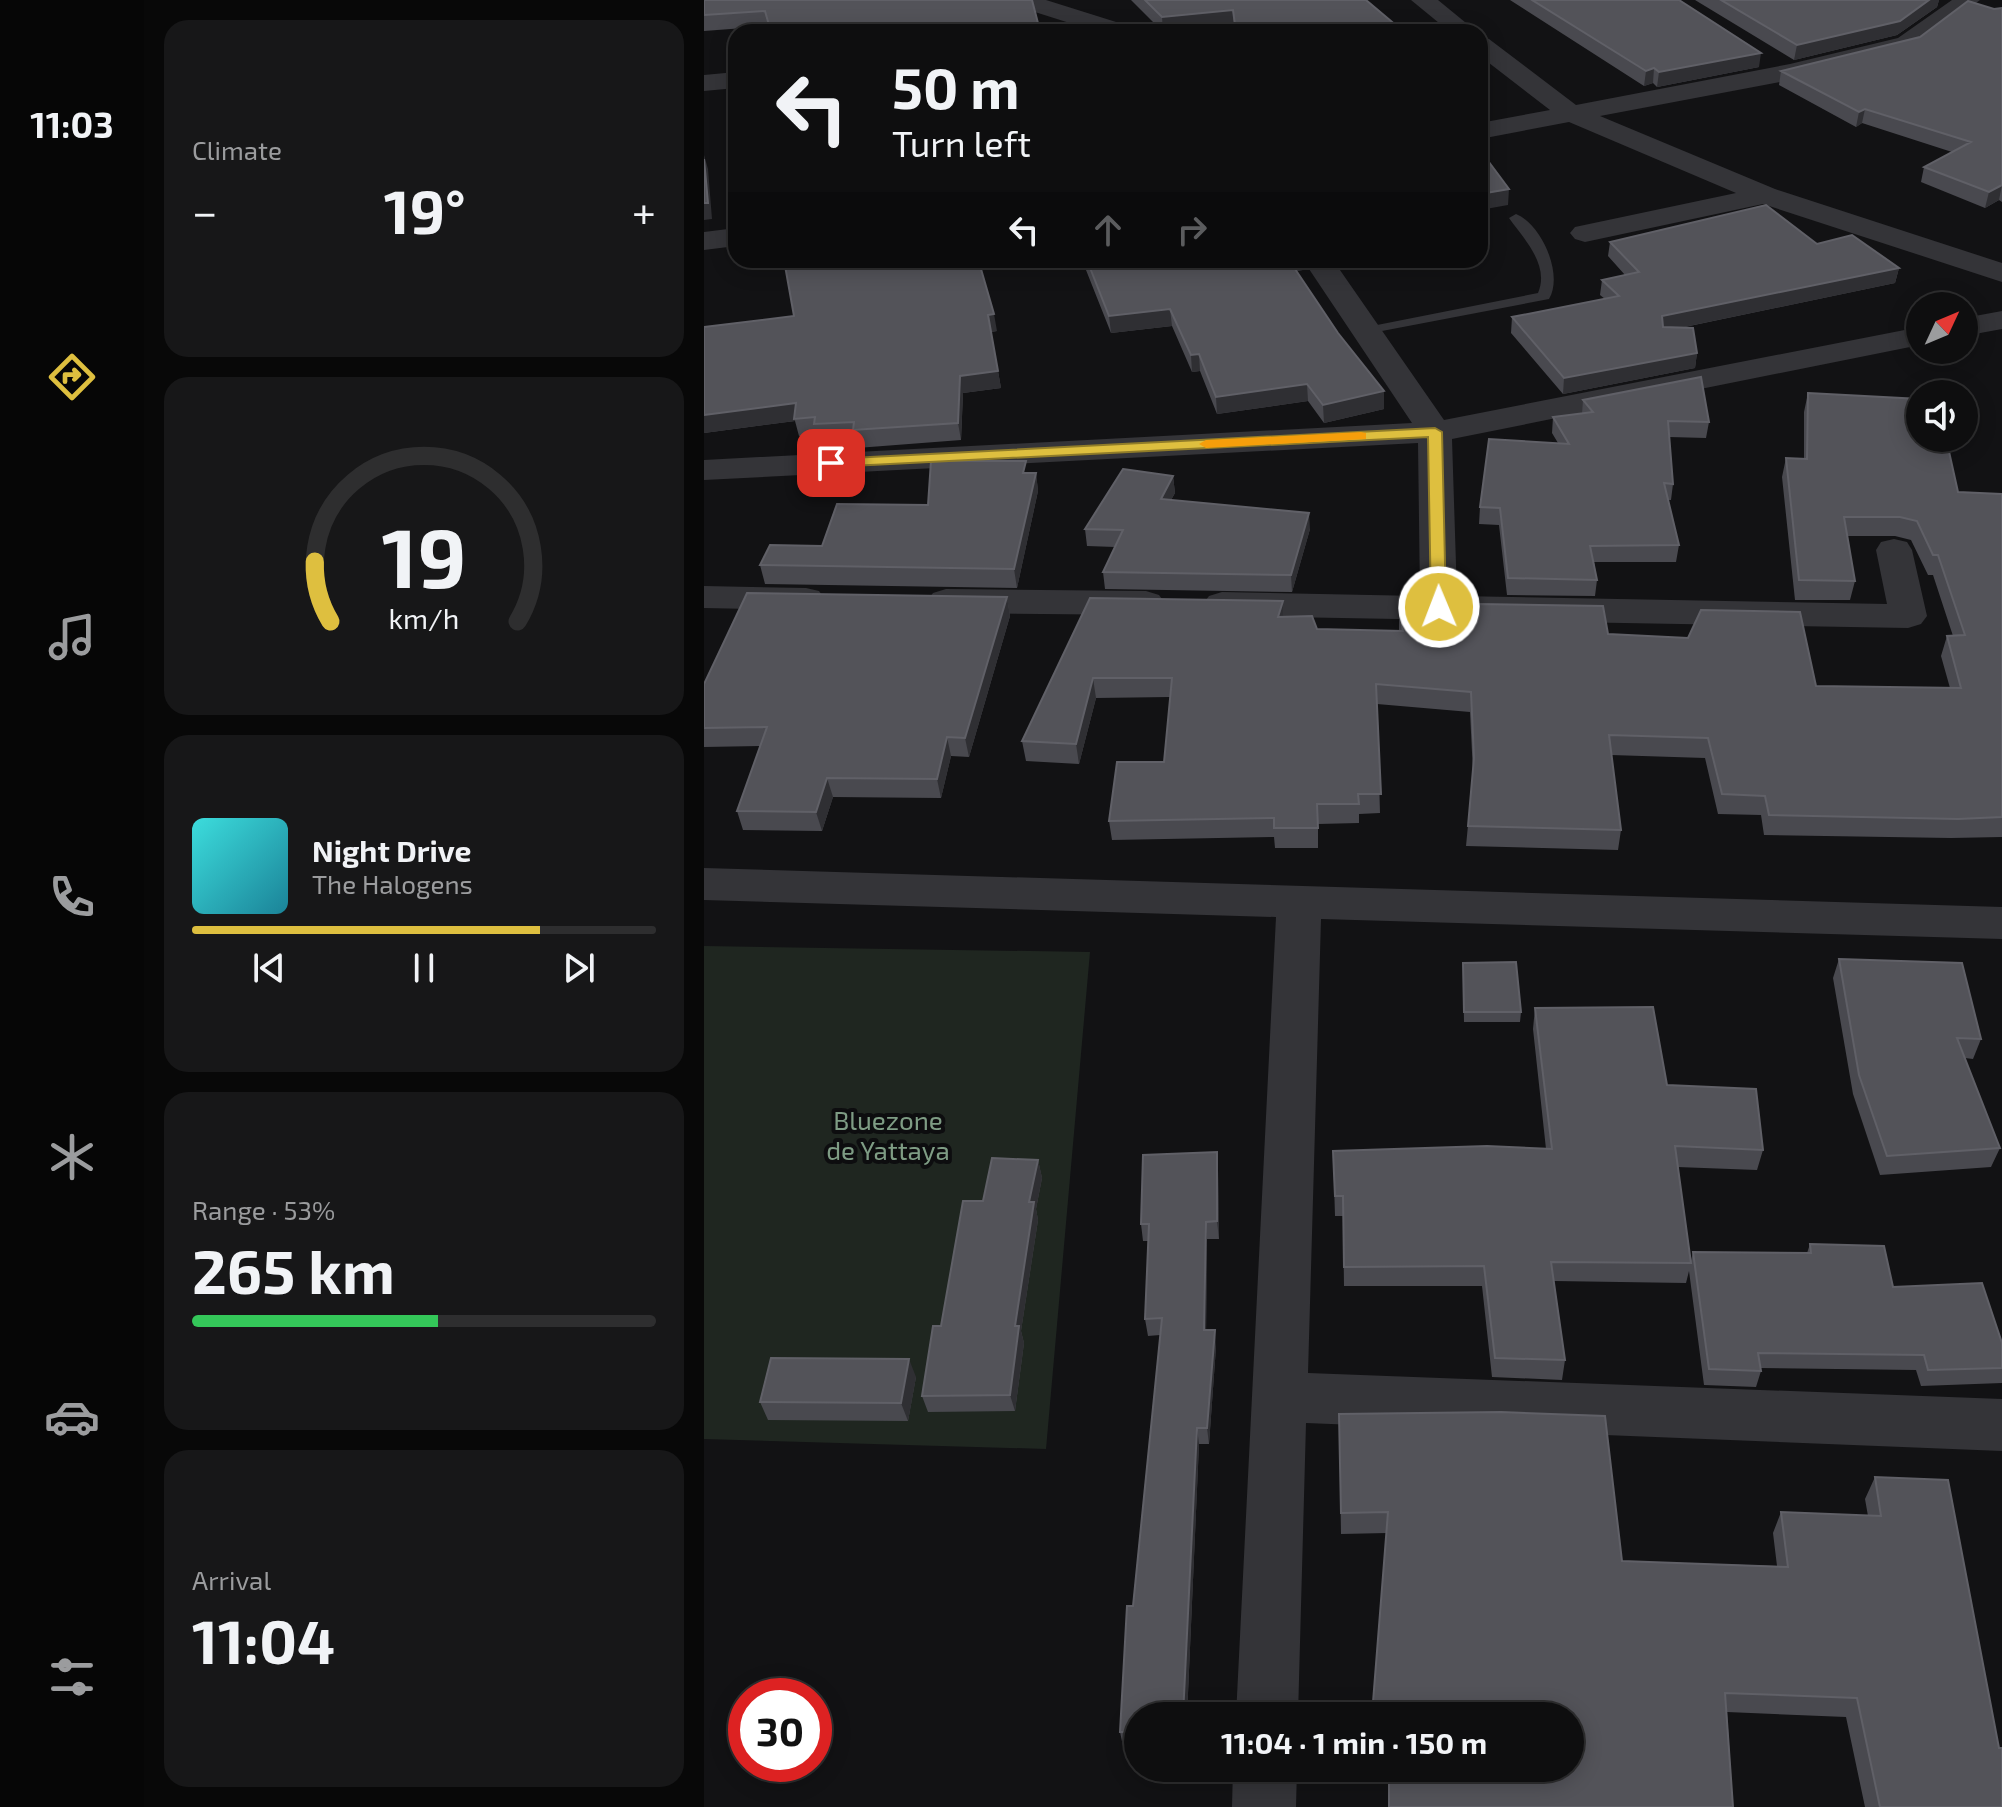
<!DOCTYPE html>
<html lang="en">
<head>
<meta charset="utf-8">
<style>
	:root { --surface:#0e0e0f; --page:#171718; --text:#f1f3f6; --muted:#9b9c9e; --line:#2e2e2f; --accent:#debf3f }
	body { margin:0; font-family:"Exo 2",sans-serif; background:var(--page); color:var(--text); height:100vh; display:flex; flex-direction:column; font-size:30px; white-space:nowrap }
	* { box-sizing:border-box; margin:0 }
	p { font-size:26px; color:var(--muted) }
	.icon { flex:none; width:44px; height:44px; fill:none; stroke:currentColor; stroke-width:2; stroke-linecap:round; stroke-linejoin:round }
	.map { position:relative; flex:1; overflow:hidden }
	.panel { display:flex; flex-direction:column; gap:20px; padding:20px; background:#080808; width:560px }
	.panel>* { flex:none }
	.guide { position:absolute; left:24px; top:24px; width:760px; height:244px; border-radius:24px; box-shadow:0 4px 20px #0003,0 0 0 2px var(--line); background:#0e0e0f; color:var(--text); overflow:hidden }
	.needle { width:52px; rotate:46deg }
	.fabs { position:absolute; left:1202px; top:292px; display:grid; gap:16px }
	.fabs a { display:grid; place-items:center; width:72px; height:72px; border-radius:50%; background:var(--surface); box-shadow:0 4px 20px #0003,0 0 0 2px var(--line); font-size:40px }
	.speed { position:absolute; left:24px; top:1678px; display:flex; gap:16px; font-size:40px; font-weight:700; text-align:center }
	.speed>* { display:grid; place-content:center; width:104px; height:104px; border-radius:50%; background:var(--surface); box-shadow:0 4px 20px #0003,0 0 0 2px var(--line); line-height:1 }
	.speed .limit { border:12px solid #d22; background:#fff; color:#111 }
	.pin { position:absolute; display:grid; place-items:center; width:68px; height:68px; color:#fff; margin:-34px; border-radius:16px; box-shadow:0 4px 12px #0006 }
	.me { position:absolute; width:88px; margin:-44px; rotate:359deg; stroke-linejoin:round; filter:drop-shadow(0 0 6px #0008) }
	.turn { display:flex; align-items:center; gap:28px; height:168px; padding:0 32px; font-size:36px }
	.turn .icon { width:104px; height:104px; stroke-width:2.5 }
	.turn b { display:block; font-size:56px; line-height:68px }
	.lanes { display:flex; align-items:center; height:76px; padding:0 32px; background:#0003; justify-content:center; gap:40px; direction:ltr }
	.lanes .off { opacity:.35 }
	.big { font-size:60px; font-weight:700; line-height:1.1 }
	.panel .card { flex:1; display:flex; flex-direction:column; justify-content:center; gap:12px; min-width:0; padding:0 28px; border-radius:24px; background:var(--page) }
	.panel .dial { align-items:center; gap:0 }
	.dial svg { height:208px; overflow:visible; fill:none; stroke:var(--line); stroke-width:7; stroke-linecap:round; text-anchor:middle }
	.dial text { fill:var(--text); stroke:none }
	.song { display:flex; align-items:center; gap:24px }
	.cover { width:96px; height:96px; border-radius:12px; background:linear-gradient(135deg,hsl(180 70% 55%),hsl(190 70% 35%)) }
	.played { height:8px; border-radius:4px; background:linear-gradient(90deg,var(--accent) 75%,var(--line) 75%) }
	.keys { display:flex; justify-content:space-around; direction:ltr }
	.heat { display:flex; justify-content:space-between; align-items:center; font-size:44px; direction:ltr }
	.charge { height:12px; border-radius:6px; background:linear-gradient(90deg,#34c759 53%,var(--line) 0) }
	.trip { position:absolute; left:420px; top:1702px; width:460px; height:80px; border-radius:40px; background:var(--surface); box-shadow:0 4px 20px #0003,0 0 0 2px var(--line); font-weight:700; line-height:80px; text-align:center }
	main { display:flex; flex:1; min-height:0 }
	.tab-bar { display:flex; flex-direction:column; width:144px; justify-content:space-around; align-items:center; background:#060606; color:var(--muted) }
	.tab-bar .icon { width:56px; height:56px }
	.tab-bar .active { color:var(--accent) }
	.tab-bar b { font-size:36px; color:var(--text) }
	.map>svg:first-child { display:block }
</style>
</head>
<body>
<main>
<nav class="tab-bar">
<b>11:03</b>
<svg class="icon active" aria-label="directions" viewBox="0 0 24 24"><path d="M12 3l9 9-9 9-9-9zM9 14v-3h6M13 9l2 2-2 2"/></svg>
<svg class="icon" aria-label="music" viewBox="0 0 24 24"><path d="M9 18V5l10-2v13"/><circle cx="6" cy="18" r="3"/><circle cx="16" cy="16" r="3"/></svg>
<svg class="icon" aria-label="phone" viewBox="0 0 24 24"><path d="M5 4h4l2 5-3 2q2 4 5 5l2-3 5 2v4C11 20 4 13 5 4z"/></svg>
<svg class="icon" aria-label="climate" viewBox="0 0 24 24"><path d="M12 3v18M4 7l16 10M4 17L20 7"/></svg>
<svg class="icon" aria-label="car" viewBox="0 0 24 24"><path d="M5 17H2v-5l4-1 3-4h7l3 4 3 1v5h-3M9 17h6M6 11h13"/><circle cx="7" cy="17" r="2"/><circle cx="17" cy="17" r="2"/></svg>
<svg class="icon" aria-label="filters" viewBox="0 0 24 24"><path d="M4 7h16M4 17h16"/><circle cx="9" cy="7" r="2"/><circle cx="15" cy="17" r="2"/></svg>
</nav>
<section class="panel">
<div class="card"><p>Climate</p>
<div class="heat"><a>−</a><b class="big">19°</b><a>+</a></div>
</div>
<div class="card dial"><svg viewBox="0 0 100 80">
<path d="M14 69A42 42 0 1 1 86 69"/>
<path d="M14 69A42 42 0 0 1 8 46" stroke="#debf3f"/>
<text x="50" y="56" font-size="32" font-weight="700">19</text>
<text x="50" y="72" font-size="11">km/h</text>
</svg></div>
<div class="card">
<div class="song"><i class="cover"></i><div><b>Night Drive</b><p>The Halogens</p></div></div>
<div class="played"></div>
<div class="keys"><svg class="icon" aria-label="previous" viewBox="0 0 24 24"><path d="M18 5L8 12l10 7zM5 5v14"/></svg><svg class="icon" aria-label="pause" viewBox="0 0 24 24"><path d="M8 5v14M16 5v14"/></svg><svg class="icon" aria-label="next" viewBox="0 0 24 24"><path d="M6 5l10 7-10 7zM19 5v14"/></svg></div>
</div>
<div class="card"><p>Range · 53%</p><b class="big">265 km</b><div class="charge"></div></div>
<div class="card"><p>Arrival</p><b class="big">11:04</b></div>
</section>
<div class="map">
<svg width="1298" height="1807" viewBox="0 0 1298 1807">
	<rect width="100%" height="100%" fill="#121214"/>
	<!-- green -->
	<path fill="#1f2620" d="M0,946l386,6 -44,497 -342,-10z"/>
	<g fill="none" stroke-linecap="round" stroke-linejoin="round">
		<!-- service -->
		<path fill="#343438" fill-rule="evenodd" d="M812,214c25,10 48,60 33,85l-188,36v-6l6,-2 171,-34c12,-28 -14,-54 -29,-75z"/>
		<!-- minor -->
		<path fill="#343438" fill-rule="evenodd" d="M305,0h37l86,27 3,5h-37l-85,-27z
			M707,0h27l39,32h-27z
			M1248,0h28l-64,48 -126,32 -190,36 175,73 227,74v19l-239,-78 -178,38 -10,-3 -5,-6 5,-6 161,-34 -167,-71 -89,17v-16l70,-13 -70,-54v-19l9,2 87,66 214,-41 108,-26z
			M32,72v16l-32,3v-16z
			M32,228v18l-32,4v-18z
			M599,260h30l111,160 476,-93v18l-468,94 5,157 430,8 -11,-54 5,-8 13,-3 13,3 5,8 15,66 -6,8 -13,4 -686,-12 -13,-4 -6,-8 6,-8 13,-4 198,4 -2,-153 -714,37v-20l708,-37z
			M1298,311v18l-38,7v-18z
			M0,586l102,2 13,3 6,8 -6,8 -13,3 -102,-2z
			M242,589l200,2 13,4 6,8 -6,8 -13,4 -200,-2 -13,-4 -6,-8 6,-8z
			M0,868l1298,39v32l-681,-20 -13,454 694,26v52l-696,-28 -8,293h-62l40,-799 -572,-17z
			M529,1768h64l-1,39h-64z"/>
	</g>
	<!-- wall -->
	<path fill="#49494f" d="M0,0l335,27 1,5h-270l-1,-6 -65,5z
		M427,0h235l38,32h-170v-7l-71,7z
		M806,0h169l80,67 -102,20 -4,-4 -9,3z
		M991,0h244l-2,7 -40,28 -103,25z
		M1298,8v194l-3,-2 -14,8 -64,-26 3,-15 28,-15 -90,-29 -6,4 -77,-42 2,-14 139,-34 74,-28z
		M906,242l207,2 82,24 -4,15 -215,45 17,25 -2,15 -132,26 -52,-61 1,-16 93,-18 -5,-4 2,-15 23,-5 -17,-19z
		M379,260l220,10 -7,1 42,62 46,58v18l-60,14 -16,-22 -91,13 -17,-43 -8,1 -20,-46 -61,7 -27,-68z
		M90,316l203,15 -6,1 10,56 -38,5 -2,47 -104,8 -2,-9 -36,3 -2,-7 -18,1 -4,-15 -91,12v-106z
		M1104,393l150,99 44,2v343l-51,1 -187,-3 -3,-20 -43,-1 -13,-56 -94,-3 10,75 -3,20 -152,-4 7,-73 -3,-61 -93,-8 3,109 -21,1v9l-41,1v24h-43l-1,-11 -162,3 -3,-19 55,-59 6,-65 -74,1 -17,66 -53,-3 -4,-20 68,-143 193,3v16l34,12 82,2v-22l209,25 208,52 134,2 -9,-32 6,-20h6l-20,-61h-5l-17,-35 -16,-4h-48l8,45 -5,19h-55l-13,-123 4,-19 18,1v-47z
		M879,400l126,22 -3,16 -37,-1 4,47 -2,16h-3l11,45 -3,17h-82l3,18 -2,16 -88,-1 -8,-70 -20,-1 1,-17 78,-64 -6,-10 1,-16 29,-3z
		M324,473h8l2,18 -21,97 -252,-4 -5,-19 62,-19 106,-41z
		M469,476l2,17 -4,7 139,29 -18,63 -187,-3 -2,-17 12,-25 -28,-1 -2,-17z
		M303,597l3,19 -41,141 -18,-1 -10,42 -108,-1 -11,34 -79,-1 -6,-19 23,-65 -56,1v-63z
		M1135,959l142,80 -8,20 -8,-1 35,90 -9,19 -111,8 -27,-81 -20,-116z
		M759,963l58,49 -1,10h-56z
		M831,1008l132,77 96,65 -6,20 -80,-3 14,94 2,-9 114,1 3,-9 192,99v40l-81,3 -5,-16 -156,-2 1,3 -5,16 -52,-2 -15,-114 -3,12 -132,-2 11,79 -3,20 -70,-3 -10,-91h-138l-1,-70h-8l-2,-65 213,-2 -13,-120z
		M334,1160l4,18 -6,31 2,11 -17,111 3,12 -9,68 -87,1 -6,-16 19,-70 42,-125z
		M514,1170l1,69h-12l-1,91 10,17 -7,97h-10l-12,272h-49v29l-15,1 -3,-14 40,-397 -12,1 -3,-17 3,-78h-5l-2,-17z
		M212,1377l-8,44 -140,-1 -8,-18z
		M635,1414l283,147 155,5 -4,-33 8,-21 87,4 -3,-17 10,-22 127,330h-137l-19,-90 -119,-5 6,95h-345v-39h-1h183l-183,-235 -46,1z"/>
	<!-- shaded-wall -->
	<path fill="#2f2f33" d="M1225,0h10l-2,7 -40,28 -103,25 3,-15z
		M529,10l1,15 -71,7 -1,-15z
		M1057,53l-2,14 -102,20 2,-15z
		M950,68l-1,15 -9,3 2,-15z
		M1161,109l-3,14 -6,4 3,-15z
		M0,155l4,14 4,50 -8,1z
		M1298,185l-3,15 -14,8 4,-16z
		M805,189l-1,16 -28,5v-16z
		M582,260h17v10l-17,2z
		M1195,268l-4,15 -235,49 2,-16z
		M466,309l2,17 -61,7 -2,-17z
		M290,314l3,17 -7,1 -2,-17z
		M993,353l-2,15 -132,26 1,-16z
		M495,354l1,17 -8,1 -1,-17z
		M294,371l3,17 -38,5 -2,47 -3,-17 2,-47z
		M603,384l1,17 -91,13 -1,-17z
		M680,391v18l-60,14 -1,-18z
		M92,403l-1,18 -91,12v-18z
		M332,473l2,18 -21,97 -3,-19z
		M469,476l2,17 -13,22 -1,-16z
		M605,513l1,16 -18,63 -1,-17z
		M303,597l3,19 -41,141 -4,-19z
		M579,601v20l-5,-4z
		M389,678l3,20 -17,66 -3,-20z
		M243,737l4,19 -10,42 -4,-19z
		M123,778l6,19 -11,34 -6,-19z
		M513,1152l1,18 1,69 -2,-18z
		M334,1160l4,18 -6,31 2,11 -17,111 3,12 -9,68 -5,-16 5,-69 14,-124z
		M502,1222l1,17 -1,108 -2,-17z
		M511,1330l1,17 -7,97 -2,-16z
		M205,1359l7,18 -8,44 -7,-18z
		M493,1428l2,16 -12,272h-4z"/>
	<!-- building -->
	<path fill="#535359" stroke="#606067" stroke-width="2" d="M0,0h328l7,27 -101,5h-167l-6,-21 -61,4z
		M441,0h221l38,32h-168l-3,-22 -71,7z
		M828,0h147l82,53 -102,19 -5,-4 -8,3z
		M1017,0h208l-29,21 -103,24z
		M1264,1l26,8 8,-1v177l-13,7 -65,-25 47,-25 -106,-33 -6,3 -78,-41 139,-34z
		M776,150l29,39 -29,5z
		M0,159l4,44h-4z
		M1062,205l51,39 35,-9 47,33 -237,48 1,11 30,1 4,25 -133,25 -52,-61 107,-21 -17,-16 37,-8 -29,-30z
		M80,260h181l1,4 13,-2 15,52 -6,1 10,56 -38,5 -2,47 -105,7 1,-8 -40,2 1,-7 -21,2 2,-16 -92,12v-88l90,-11z
		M383,260h202l49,73 46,58 -61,14 -16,-21 -91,13 -17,-43 -8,1 -21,-46 -61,7z
		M997,377l8,45 -41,-1 5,63 -9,-1 15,62 -89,1 7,34 -89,-2 -8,-70 -20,-1 9,-68 80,5 -16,-27 40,-5 -10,-12z
		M1104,393l112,6v39h26l12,54 44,2v323l-44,2 -189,-4 -4,-19 -43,-2 -14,-56 -99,-3 12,95 -153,-4 6,-68 -3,-66 -95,-8 5,110h-23l1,10h-42l1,24h-44v-10l-165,3 8,-59h47l8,-84h-79l-17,66 -54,-3 68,-143 193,3 -5,16 34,-1 5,13 86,2 -4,-22 78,-5 126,2 5,28 80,4 13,-28 99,2 16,74 145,2 -14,-52 18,-1 -27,-80h-5l-16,-34 -17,-4h-56l11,64 -56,-1 -13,-122 21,1z
		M227,461h95l-3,12h13l-22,96 -254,-4 10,-20 52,1 15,-42 91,1z
		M419,469l50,7 -12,23 148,14 -18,62 -188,-3 20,-42 -38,-1z
		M43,593l260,4 -42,141 -18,-1 -10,42 -110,-1 -11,34 -79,-1 30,-84 -63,1v-44z
		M1135,959l123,4 19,76 -24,-1 43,110 -113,8 -28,-81z
		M812,962l5,50h-57l-1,-49z
		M949,1007l14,78 89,4 7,61 -88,-4 16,117 -140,-1 14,98 -70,-2 -11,-92 -140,1 -1,-71h-8l-2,-45 154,-5 65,3 -17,-141z
		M513,1152v69l-11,1 -2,108h11l-8,98h-10l-14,288h-45v16h-18l7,-126h6l29,-288 -17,1 4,-95h-8l2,-69z
		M288,1158l46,2 -9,42h5l-19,124h4l-9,69 -88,1 11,-70h8l22,-125h20z
		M1106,1244l74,2 9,41 89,-4 20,60v25l-74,2 -4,-15 -166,-2 3,18 -52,-2 -16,-117 118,1z
		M67,1358l138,1 -8,44 -141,-1z
		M797,1412l104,4 17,145 166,6 -7,-55 100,4 -6,-39 73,3 51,268h3v59h-122l-23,-109 -132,-5 8,114h-344v-39h181v-52h-213v-15l16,1 15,-190 -47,1 -2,-99z"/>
	<!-- route -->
	<path fill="#debf3f" stroke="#907c29" stroke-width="2" d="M731,428l7,4 4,175 -7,5 -8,-5 -3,-170 -597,30 -7,-4 7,-4z"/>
	<!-- slow -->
	<path fill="#f59e0b" d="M657,432l5,1v6l-160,9 -7,-4 7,-4z"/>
	<g text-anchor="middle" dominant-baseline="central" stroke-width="8" stroke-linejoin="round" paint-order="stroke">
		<!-- park labels -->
		<g font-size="26" fill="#7e9c84" stroke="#0d0d0f">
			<text x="184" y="1119">Bluezone<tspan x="184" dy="30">de Yattaya</tspan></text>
		</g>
	</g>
</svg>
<div class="fabs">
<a><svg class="needle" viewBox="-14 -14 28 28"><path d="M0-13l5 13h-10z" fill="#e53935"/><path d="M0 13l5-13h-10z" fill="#9b9c9e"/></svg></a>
<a><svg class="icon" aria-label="sound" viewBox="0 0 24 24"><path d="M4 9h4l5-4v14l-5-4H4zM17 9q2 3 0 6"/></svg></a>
</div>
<div class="speed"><div class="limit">30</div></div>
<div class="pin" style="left:127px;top:463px;background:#d93025"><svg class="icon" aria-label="arrive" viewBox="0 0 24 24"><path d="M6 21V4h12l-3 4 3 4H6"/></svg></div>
<svg class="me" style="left:735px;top:607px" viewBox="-20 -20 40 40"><circle r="17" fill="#debf3f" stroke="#fff" stroke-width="3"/><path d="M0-11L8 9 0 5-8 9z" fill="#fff"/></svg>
<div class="trip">11:04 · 1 min · 150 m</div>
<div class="guide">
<div class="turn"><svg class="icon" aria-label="left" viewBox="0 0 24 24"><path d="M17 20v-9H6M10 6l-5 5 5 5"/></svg><div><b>50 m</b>Turn left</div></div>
<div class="lanes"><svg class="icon" aria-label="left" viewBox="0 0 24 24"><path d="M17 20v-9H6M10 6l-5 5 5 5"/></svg><svg class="icon off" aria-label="ahead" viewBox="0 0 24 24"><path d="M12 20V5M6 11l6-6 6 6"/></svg><svg class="icon off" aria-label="right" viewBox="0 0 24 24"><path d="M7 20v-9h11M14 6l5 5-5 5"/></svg></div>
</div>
</div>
</main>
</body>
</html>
